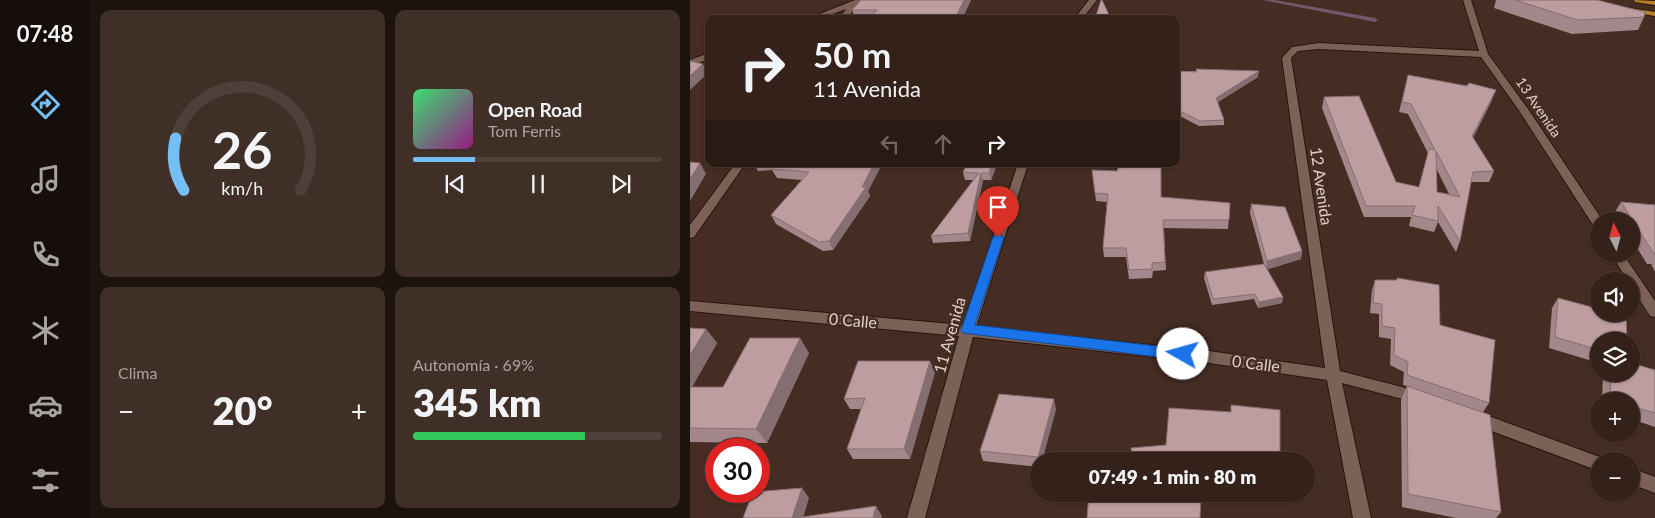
<!DOCTYPE html>
<html lang="es">
<head>
<meta charset="utf-8">
<style>
	:root { --surface:#34221a; --page:#3f2f27; --text:#f1f3f6; --muted:#a9a4a2; --line:#4e3f39; --accent:#74c0f6 }
	body { margin:0; font-family:Lato,sans-serif; background:var(--page); color:var(--text); height:100vh; display:flex; flex-direction:column; font-size:19px; white-space:nowrap }
	* { box-sizing:border-box; margin:0 }
	p { font-size:16px; color:var(--muted) }
	.icon { flex:none; width:28px; height:28px; fill:none; stroke:currentColor; stroke-width:2; stroke-linecap:round; stroke-linejoin:round }
	.map { position:relative; flex:1; overflow:hidden }
	.side { display:flex; flex-direction:column; gap:10px; padding:10px; background:#1d130e; width:600px }
	.side>* { flex:none }
	.hud { position:absolute; left:15px; top:15px; width:475px; height:152px; border-radius:10px; box-shadow:0 1px 4px #0004,0 0 0 1px var(--line); background:#34221a; color:var(--text); overflow:hidden }
	.needle { width:32px; rotate:354deg }
	.controls { position:absolute; left:900px; top:212px; display:grid; gap:10px }
	.controls a { display:grid; place-items:center; width:50px; height:50px; border-radius:50%; background:var(--surface); box-shadow:0 1px 4px #0004,0 0 0 1px var(--line); font-size:25px }
	.speed { position:absolute; left:15px; top:438px; display:flex; gap:10px; font-size:25px; font-weight:700; text-align:center }
	.speed>* { display:grid; place-content:center; width:65px; height:65px; border-radius:50%; background:var(--surface); box-shadow:0 1px 4px #0004,0 0 0 1px var(--line); line-height:1 }
	.speed .limit { border:8px solid #d22; background:#fff; color:#111 }
	.pin { position:absolute; display:grid; place-items:center; width:42px; height:42px; color:#fff; margin:-51px -21px; border-radius:50% 50% 50% 0; rotate:-45deg; box-shadow:0 0 5px #0007 }
	.pin .icon { rotate:45deg }
	.me { position:absolute; width:55px; margin:-28px; rotate:277deg; stroke-linejoin:round; filter:drop-shadow(0 0 4px #0008) }
	.turn { display:flex; align-items:center; gap:18px; height:105px; padding:0 25px; font-size:22px }
	.turn .icon { width:65px; height:65px; stroke-width:2.5 }
	.turn b { display:block; font-size:35px; line-height:42px }
	.lanes { display:flex; align-items:center; height:48px; padding:0 25px; background:#0003; justify-content:center; gap:25px; direction:ltr }
	.lanes .off { opacity:.35 }
	.big { font-size:38px; font-weight:800; line-height:1.1 }
	.side .widget { flex:1; display:flex; flex-direction:column; justify-content:center; gap:8px; min-width:0; padding:0 18px; border-radius:10px; background:var(--page) }
	.side .dial { align-items:center; gap:0 }
	.dial svg { height:130px; overflow:visible; fill:none; stroke:var(--line); stroke-width:7; stroke-linecap:round; text-anchor:middle }
	.dial text { fill:var(--text); stroke:none }
	.song { display:flex; align-items:center; gap:15px }
	.cover { width:60px; height:60px; border-radius:8px; background:linear-gradient(135deg,hsl(140 70% 55%),hsl(310 70% 35%)) }
	.played { height:5px; border-radius:2px; background:linear-gradient(90deg,var(--accent) 25%,var(--line) 25%) }
	.keys { display:flex; justify-content:space-around; direction:ltr }
	.heat { display:flex; justify-content:space-between; align-items:center; font-size:28px; direction:ltr }
	.charge { height:8px; border-radius:4px; background:linear-gradient(90deg,#34c759 69%,var(--line) 0) }
	.side .tiles { flex:1; display:grid; gap:10px; grid-template-columns:repeat(2,1fr) }
	.trip { position:absolute; left:340px; top:452px; width:285px; height:50px; border-radius:25px; background:var(--surface); box-shadow:0 1px 4px #0004,0 0 0 1px var(--line); font-weight:800; line-height:50px; text-align:center }
	main { display:flex; flex:1; min-height:0 }
	.tab-bar { display:flex; flex-direction:column; width:90px; justify-content:space-around; align-items:center; background:#150e0a; color:var(--muted) }
	.tab-bar .icon { width:35px; height:35px }
	.tab-bar .on { color:var(--accent) }
	.tab-bar b { font-size:22px; color:var(--text) }
	.map>svg:first-child { display:block }
</style>
</head>
<body>
<main>
<nav class="tab-bar">
<b>07:48</b>
<svg class="icon on" aria-label="directions" viewBox="0 0 24 24"><path d="M12 3l9 9-9 9-9-9zM9 14v-3h6M13 9l2 2-2 2"/></svg>
<svg class="icon" aria-label="music" viewBox="0 0 24 24"><path d="M9 18V5l10-2v13"/><circle cx="6" cy="18" r="3"/><circle cx="16" cy="16" r="3"/></svg>
<svg class="icon" aria-label="phone" viewBox="0 0 24 24"><path d="M5 4h4l2 5-3 2q2 4 5 5l2-3 5 2v4C11 20 4 13 5 4z"/></svg>
<svg class="icon" aria-label="climate" viewBox="0 0 24 24"><path d="M12 3v18M4 7l16 10M4 17L20 7"/></svg>
<svg class="icon" aria-label="car" viewBox="0 0 24 24"><path d="M5 17H2v-5l4-1 3-4h7l3 4 3 1v5h-3M9 17h6M6 11h13"/><circle cx="7" cy="17" r="2"/><circle cx="17" cy="17" r="2"/></svg>
<svg class="icon" aria-label="filters" viewBox="0 0 24 24"><path d="M4 7h16M4 17h16"/><circle cx="9" cy="7" r="2"/><circle cx="15" cy="17" r="2"/></svg>
</nav>
<section class="side">
<div class="tiles">
<div class="widget dial"><svg viewBox="0 0 100 80">
<path d="M14 69A42 42 0 1 1 86 69"/>
<path d="M14 69A42 42 0 0 1 9 37" stroke="#74c0f6"/>
<text x="50" y="56" font-size="32" font-weight="700">26</text>
<text x="50" y="72" font-size="11">km/h</text>
</svg></div>
<div class="widget">
<div class="song"><i class="cover"></i><div><b>Open Road</b><p>Tom Ferris</p></div></div>
<div class="played"></div>
<div class="keys"><svg class="icon" aria-label="previous" viewBox="0 0 24 24"><path d="M18 5L8 12l10 7zM5 5v14"/></svg><svg class="icon" aria-label="pause" viewBox="0 0 24 24"><path d="M8 5v14M16 5v14"/></svg><svg class="icon" aria-label="next" viewBox="0 0 24 24"><path d="M6 5l10 7-10 7zM19 5v14"/></svg></div>
</div>
<div class="widget"><p>Clima</p>
<div class="heat"><a>−</a><b class="big">20°</b><a>+</a></div>
</div>
<div class="widget"><p>Autonomía · 69%</p><b class="big">345 km</b><div class="charge"></div></div>
</div>
</section>
<div class="map">
<svg width="965" height="518" viewBox="0 0 965 518">
	<rect width="100%" height="100%" fill="#452d23"/>
	<g fill="none" stroke-linecap="round" stroke-linejoin="round">
		<!-- stream -->
		<path fill="#73576a" fill-rule="evenodd" d="M573,0h12l100,18 3,2 -3,2z"/>
		<defs>
			<path id="minor" d="M165,0h12l-10,5 -10,14h-8l7,-10 -27,10h-12z
				M399,0h8l-15,19h-8z
				M773,0h8l17,54 40,55 75,112h-4v8l-4,-1 -77,-119 -37,-52 -162,-8 -21,2 -7,7 49,313 81,21 5,2 2,4 -2,4 -5,2 -79,-21 29,135h-18l-26,-138 -118,-17 -236,-26 -48,181h-18l52,-182 -269,-25v-10l273,24 55,-161h10l-52,163 233,24 116,17 -43,-310 10,-11 27,-4 160,8z
				M19,53v6l-19,7v-6z
				M45,164h10l-51,73 -4,1v-13z
				M921,254h12l32,47v16l-5,-1 -19,-30v-5h-3z
				M785,411l130,48 1,2h-7v10l-129,-48 -3,-5 3,-5z
				M941,468l24,9v16l-24,-9z"/>
			<path id="major" d="M944,0l21,1v4l-20,-3z
				M933,7l32,5v4l-32,-5z"/>
		</defs>
		<!-- minor casing -->
		<use href="#minor" stroke="#2a140c" stroke-width="2"/>
		<!-- major casing -->
		<use href="#major" stroke="#2a140c" stroke-width="2"/>
		<!-- minor -->
		<use href="#minor" fill="#7c6156" fill-rule="evenodd"/>
		<!-- major -->
		<use href="#major" fill="#b68028" fill-rule="evenodd"/>
	</g>
	<!-- wall -->
	<path fill="#a3878a" fill-rule="evenodd" d="M171,0h110l-9,19h-107l-3,-9z
		M806,0h101l47,17 -6,13 -66,4 -78,-26z
		M506,69l62,8 -40,25 6,18v5l-25,1 -21,-11 -2,-4v-40h20z
		M718,75l84,25 -19,38 21,33 -5,11h-18l-11,59 -4,11 -18,-30 -4,10 -25,-6 2,-9h-47l-42,-109 2,-11 72,85 23,5 9,-34 -20,-39 -9,-2zM747,170l12,24 -12,-2z
		M64,164h128l-14,27 2,5 -37,54 -10,1 -47,-27 -5,-9 31,-35 -25,-2 -5,-8 -14,1z
		M307,164l-6,16h-8l-13,61 -37,2 -2,-7 42,-56h-8l-2,-8z
		M403,179l68,18 69,6 -2,26 -64,-1 2,42 -13,1 -1,7 -23,1 -3,-22h-22l-1,-9 4,-46 -11,-1z
		M931,202l34,3v67l-4,-8h-4l-16,-26v-17h-10l-6,-9z
		M561,204l51,47 -1,8 -34,10 16,28 -1,6 -24,5 -4,-9 -42,6 -8,-27 1,-6 59,-8 -14,-51z
		M707,278l43,47 49,78 -6,9 18,100 -5,6h-40l-54,-11 -1,-107 6,-14 -4,-1 1,-13 -14,-7 1,-26 -12,-2v-23l-9,-1 2,-23 3,-10h22z
		M868,298l41,43v22l-50,-15 3,-40z
		M0,328l16,1 11,14 -25,44h31l86,-34 -42,90 -77,-1z
		M965,370v57l-24,-8v-18h-29l1,-27h28z
		M245,372l-25,87h-57l-6,-10 14,-40h-11l-6,-10z
		M366,409l-14,52h-3v6l-56,-6 -3,-10z
		M441,448l149,13h-147z"/>
	<!-- shaded-wall -->
	<path fill="#856e71" d="M274,0h7l-9,19h-7z
		M249,15l1,4h-29z
		M13,64l5,9 -18,17v-14z
		M569,71l-1,6 -42,26v-5z
		M806,90l-4,10 -24,47 4,-11z
		M10,163l6,11 -16,27v-22z
		M184,164h8l-14,27 2,5 -37,54 -4,-9z
		M302,164h5l-6,16 -2,-7z
		M291,173l2,7 -13,61 -2,-8z
		M612,251l-1,8 -35,11 1,-9z
		M593,297l-1,6 -24,5 1,-6z
		M16,329l11,14 -27,47v-35z
		M110,338l9,15 -42,90 -11,-14z
		M240,361l5,11 -25,87 -6,-10z
		M364,399l2,10 -14,52h-3l-1,-4z
		M112,488l7,10 -6,20h-11z
		M186,506l6,10 -1,2h-8z"/>
	<!-- building -->
	<path fill="#be9da1" stroke="#856e71" fill-rule="evenodd" d="M171,0h103l-9,19h-21l5,-4 -28,4h-41l7,-9h-25z
		M411,0h1l9,19h-16z
		M825,0h82l48,12 -1,5 -66,3z
		M0,61l13,3 -13,12z
		M506,69l63,2 -43,27 8,22 -24,1 -22,-11 -2,-5v-34l21,1z
		M718,75l59,11 2,-3 27,7 -24,46 22,35 -21,1 -13,69 -22,-35v15l-26,-6 3,-9h-49l-42,-109 35,-1 37,86 23,5 10,-38 6,1 -24,-46 -9,-2zM746,151l24,46 -23,-5z
		M0,162l10,1 -10,16z
		M83,164h101l-12,23h4l-37,54 -10,1 -48,-27 38,-43 -37,-3z
		M277,164h25l-3,9h-8l-13,60 -37,3 48,-63 -16,-1z
		M471,165v32l69,6 -1,17h-66l2,42 -13,1v6l-23,1 -3,-22h-23l5,-54 -13,-1 -3,-23 25,1 1,-3z
		M931,202l34,3v49h-1z
		M561,204l34,3 17,44 -35,10z
		M574,264l19,33 -24,5 -4,-8 -42,5 -8,-27z
		M707,278l42,7 1,40 55,15 -6,63 -82,-28 1,-13 -14,-7 1,-27 -13,-2v-22l-9,-1 2,-23h22z
		M868,298l41,11v5h16l11,3 1,24h-28v9l-44,-13z
		M0,328l16,1 -16,26z
		M60,338h50l-44,91 -66,-1v-41h33z
		M168,361h72l-26,88h-57l18,-51 -21,1z
		M941,363l24,7v43l-24,-7v-5h-13l-8,-2 1,-25h20z
		M717,386l83,29 11,97 -93,-18z
		M309,394l55,5 -16,58 -58,-6z
		M541,405l49,5v51h-15l-47,-5v5h-85l-2,-13 35,-3 3,-37 62,4z
		M112,488l-10,30h-49l10,-26z
		M399,494h112l-1,24h-113z
		M186,506l-3,12h-77z"/>
	<!-- route -->
	<path fill="#1a73e8" stroke="#114b97" d="M308,234l6,3 -29,88 208,24 6,5 -2,4 -4,2 -220,-27 -2,-3 32,-93z"/>
	<g text-anchor="middle" dominant-baseline="central" stroke-width="5" stroke-linejoin="round" paint-order="stroke">
		<!-- far-street labels -->
		<g font-size="14" fill="#e0d0ca" stroke="#452d23">
			<text transform="translate(849 107) rotate(56)">13 Avenida</text>
		</g>
		<!-- street labels -->
		<g font-size="16" fill="#e0d0ca" stroke="#452d23">
			<text transform="translate(632 186) rotate(82)">12 Avenida</text>
			<text transform="translate(163 320) rotate(5)">0 Calle</text>
			<text transform="translate(259 335) rotate(-74)">11 Avenida</text>
			<text transform="translate(566 363) rotate(7)">0 Calle</text>
		</g>
	</g>
</svg>
<div class="controls">
<a><svg class="needle" viewBox="-14 -14 28 28"><path d="M0-13l5 13h-10z" fill="#e53935"/><path d="M0 13l5-13h-10z" fill="#a9a4a2"/></svg></a>
<a><svg class="icon" aria-label="sound" viewBox="0 0 24 24"><path d="M4 9h4l5-4v14l-5-4H4zM17 9q2 3 0 6"/></svg></a>
<a><svg class="icon" aria-label="layers" viewBox="0 0 24 24"><path d="M12 4l9 5-9 5-9-5zM3 14l9 5 9-5"/></svg></a>
<a>+</a>
<a>−</a>
</div>
<div class="speed"><div class="limit">30</div></div>
<div class="pin" style="left:308px;top:237px;background:#d93025"><svg class="icon" aria-label="arrive" viewBox="0 0 24 24"><path d="M6 21V4h12l-3 4 3 4H6"/></svg></div>
<svg class="me" style="left:493px;top:354px" viewBox="-20 -20 40 40"><circle r="19" fill="#fff"/><path d="M0-13L10 11 0 6-10 11z" fill="#1a73e8"/></svg>
<div class="trip">07:49 · 1 min · 80 m</div>
<div class="hud">
<div class="turn"><svg class="icon" aria-label="right" viewBox="0 0 24 24"><path d="M7 20v-9h11M14 6l5 5-5 5"/></svg><div><b>50 m</b>11 Avenida</div></div>
<div class="lanes"><svg class="icon off" aria-label="left" viewBox="0 0 24 24"><path d="M17 20v-9H6M10 6l-5 5 5 5"/></svg><svg class="icon off" aria-label="ahead" viewBox="0 0 24 24"><path d="M12 20V5M6 11l6-6 6 6"/></svg><svg class="icon" aria-label="right" viewBox="0 0 24 24"><path d="M7 20v-9h11M14 6l5 5-5 5"/></svg></div>
</div>
</div>
</main>
</body>
</html>
